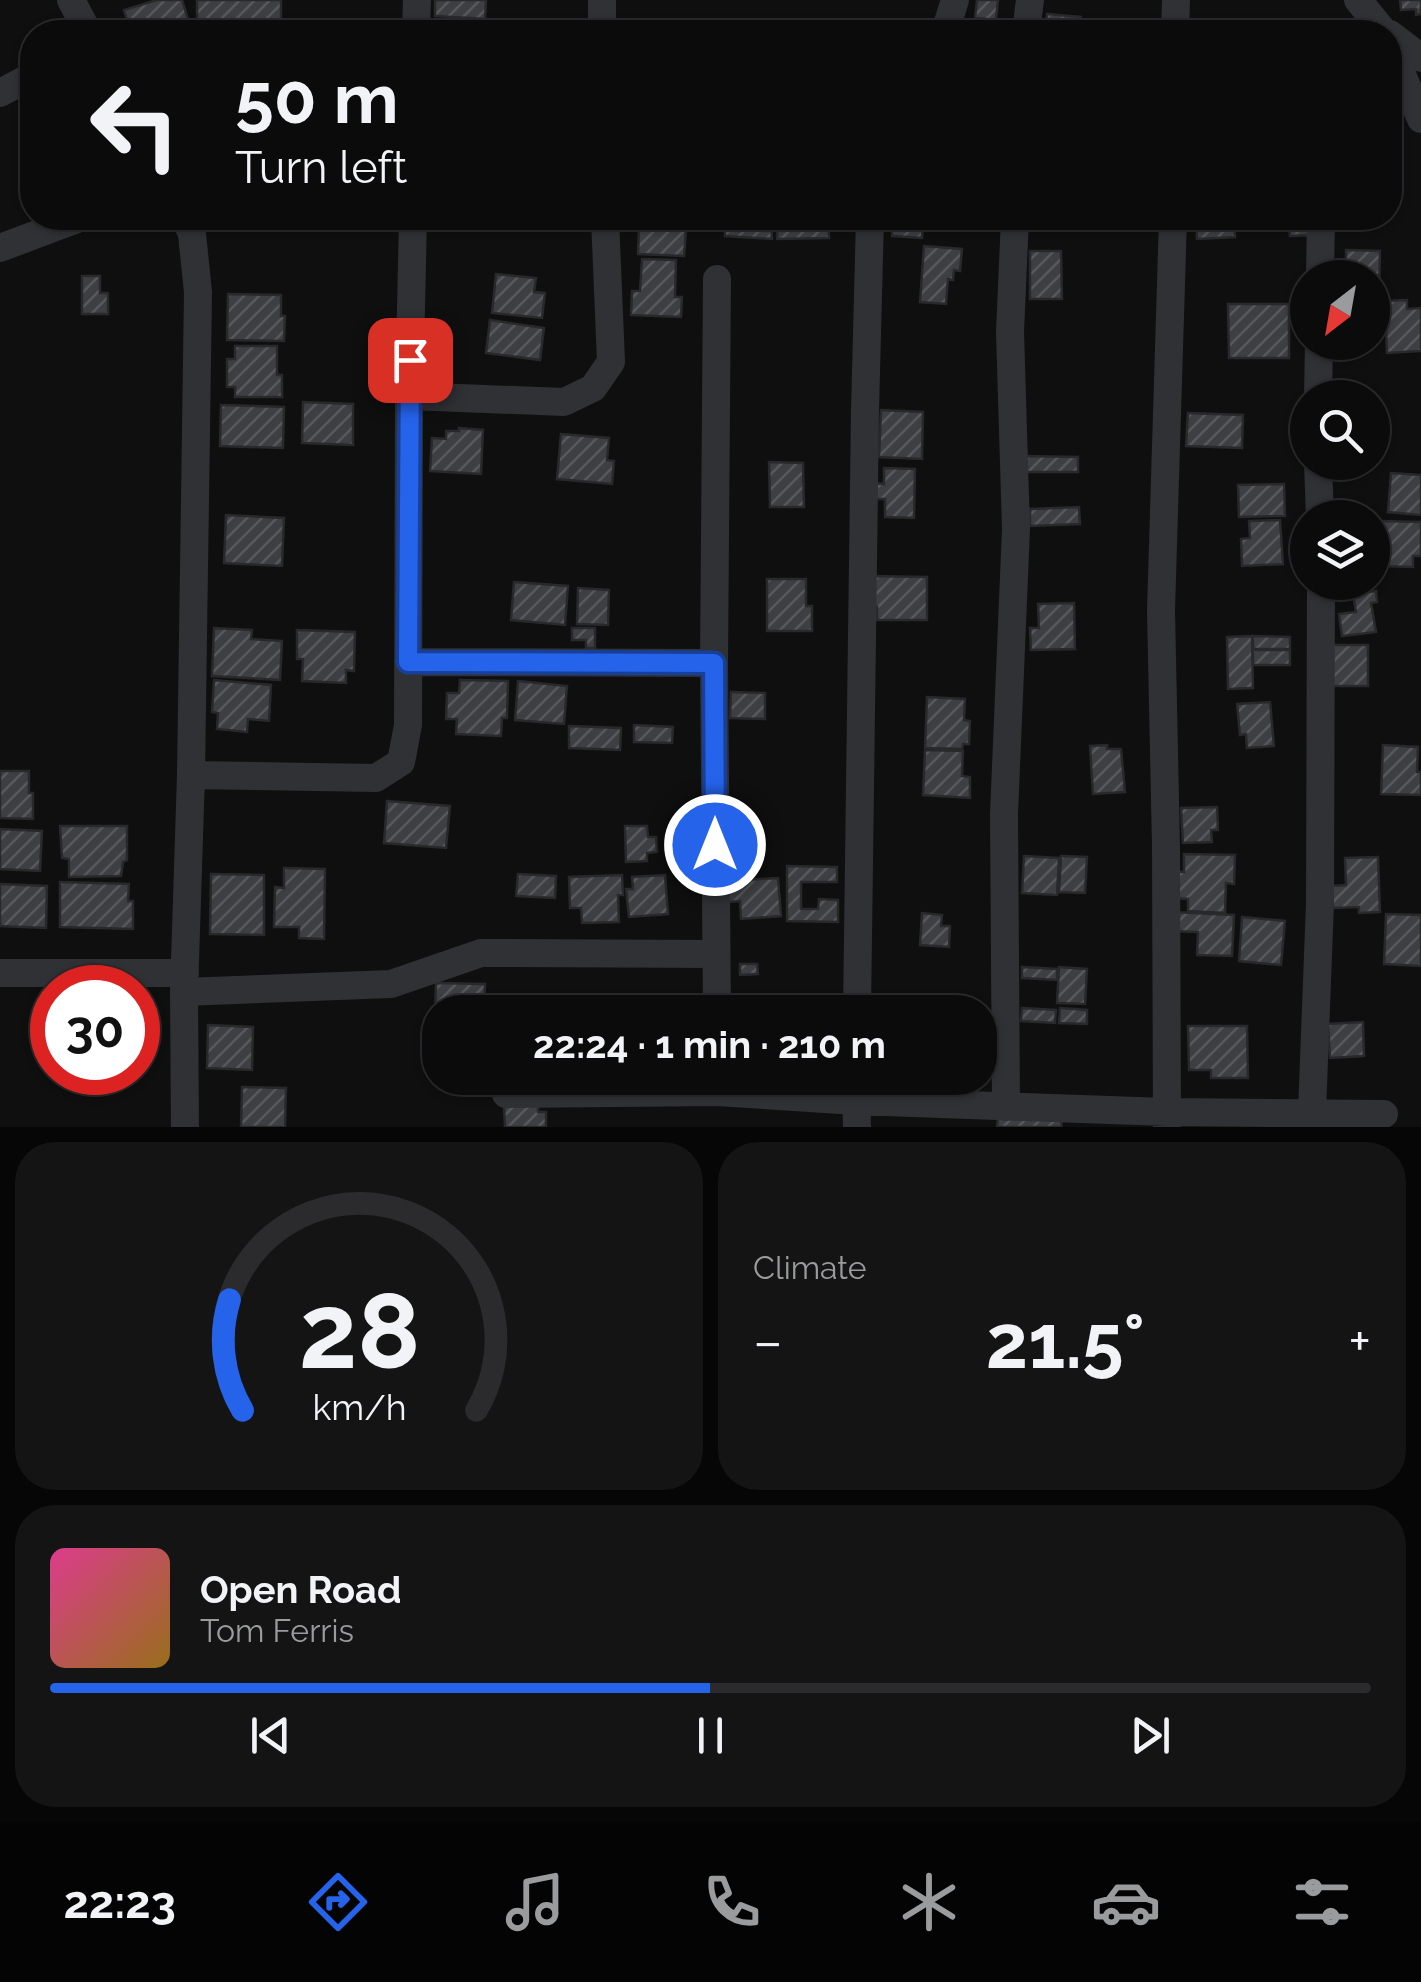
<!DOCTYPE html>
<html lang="en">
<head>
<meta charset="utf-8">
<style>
	:root { --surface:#0b0b0c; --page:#141415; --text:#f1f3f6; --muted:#9a9b9d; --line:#2b2b2d; --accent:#2563eb }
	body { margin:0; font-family:Raleway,sans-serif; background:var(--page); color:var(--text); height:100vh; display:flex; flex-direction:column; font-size:38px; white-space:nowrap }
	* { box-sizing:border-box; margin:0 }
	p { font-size:32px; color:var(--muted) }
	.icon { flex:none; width:55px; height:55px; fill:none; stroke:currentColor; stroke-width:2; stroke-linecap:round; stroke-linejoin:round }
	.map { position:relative; height:1127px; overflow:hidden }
	.sheet { display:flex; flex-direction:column; gap:15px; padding:15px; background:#060607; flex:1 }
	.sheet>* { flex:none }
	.banner { position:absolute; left:20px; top:20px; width:1382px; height:210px; border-radius:40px; box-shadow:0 2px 8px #0004,0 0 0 2px var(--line); background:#0b0b0c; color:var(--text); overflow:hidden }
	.needle { width:65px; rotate:211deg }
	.fabs { position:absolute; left:1290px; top:260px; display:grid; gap:20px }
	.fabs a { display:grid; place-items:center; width:100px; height:100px; border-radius:50%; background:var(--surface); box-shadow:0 2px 8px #0004,0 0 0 2px var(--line); font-size:50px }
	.speed { position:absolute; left:30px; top:965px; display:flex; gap:20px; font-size:50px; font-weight:700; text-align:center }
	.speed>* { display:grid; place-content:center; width:130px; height:130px; border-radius:50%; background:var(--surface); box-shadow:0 2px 8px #0004,0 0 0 2px var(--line); line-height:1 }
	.speed .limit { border:15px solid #d22; background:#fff; color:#111 }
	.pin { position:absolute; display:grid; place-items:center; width:85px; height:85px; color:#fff; margin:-42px; border-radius:20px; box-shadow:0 5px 15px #0006 }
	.me { position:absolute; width:110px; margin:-55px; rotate:0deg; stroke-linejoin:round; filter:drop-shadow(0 0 8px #0008) }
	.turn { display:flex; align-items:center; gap:35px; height:210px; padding:0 50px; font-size:45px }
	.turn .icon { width:130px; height:130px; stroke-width:2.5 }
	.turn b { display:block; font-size:70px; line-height:85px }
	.big { font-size:75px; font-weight:700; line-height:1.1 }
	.sheet .tile { flex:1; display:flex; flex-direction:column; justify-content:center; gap:15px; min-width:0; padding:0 35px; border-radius:40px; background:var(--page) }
	.sheet .dial { align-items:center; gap:0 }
	.dial svg { height:260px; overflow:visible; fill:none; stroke:var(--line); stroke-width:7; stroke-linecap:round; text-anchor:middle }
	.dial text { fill:var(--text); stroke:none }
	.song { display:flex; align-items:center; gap:30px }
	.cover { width:120px; height:120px; border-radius:15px; background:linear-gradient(135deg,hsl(330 70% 55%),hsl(40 70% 35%)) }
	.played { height:10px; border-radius:5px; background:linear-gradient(90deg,var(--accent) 50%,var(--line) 50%) }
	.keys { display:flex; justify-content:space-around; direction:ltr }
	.heat { display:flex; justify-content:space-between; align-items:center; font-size:55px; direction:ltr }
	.sheet .tiles { flex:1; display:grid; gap:15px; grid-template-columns:1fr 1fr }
	.tile:last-child { grid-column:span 2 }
	.trip { position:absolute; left:422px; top:995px; width:575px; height:100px; border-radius:40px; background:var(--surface); box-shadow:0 2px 8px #0004,0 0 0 2px var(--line); font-weight:700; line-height:100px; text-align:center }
	.tab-bar { display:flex; height:160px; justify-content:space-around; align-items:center; background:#040405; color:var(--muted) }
	.tab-bar .icon { width:70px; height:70px }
	.tab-bar .active { color:var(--accent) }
	.tab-bar b { font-size:45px; color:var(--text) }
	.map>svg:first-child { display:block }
</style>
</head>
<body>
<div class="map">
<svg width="1421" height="1127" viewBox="0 0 1421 1127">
	<defs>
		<pattern id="building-hatch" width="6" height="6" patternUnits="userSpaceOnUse" patternTransform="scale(2.5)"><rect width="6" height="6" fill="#3e3f43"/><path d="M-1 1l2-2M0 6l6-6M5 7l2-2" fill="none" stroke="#57585c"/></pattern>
	</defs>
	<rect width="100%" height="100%" fill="#0f0f10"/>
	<!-- building -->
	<path fill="url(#building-hatch)" stroke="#29292c" stroke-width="2.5" d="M157,0h25l8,26 -20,6h-29l-3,-8 -9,3 -5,-17z
		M197,0h84v25h-17v7h-26v-4h-41z
		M435,0h51l-1,19 -50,-3z
		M977,0h21l-2,20 -21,-2z
		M1400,0h21v14l-5,1v-6l-15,1z
		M1047,14l34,3 -1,15h-35z
		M725,218h46l1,21 -47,-3z
		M777,218h51l1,20 -52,1z
		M904,218h19l-1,20 -30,-2 1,-17 10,1z
		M1196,218h38l1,19 -38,2z
		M1261,218h56v17l-27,1 -1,-10 -27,1z
		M639,228l47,2 -2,26 -46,-2z
		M924,246l38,3 -2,22 -6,-1 -1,10 -5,-1 -2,25 -26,-2z
		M1346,250l34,1 -1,46h-7v-19h-26z
		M1030,251h31l1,48h-32z
		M642,259l34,1 -1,37h7l-1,20 -50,-2 1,-24h8z
		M496,274l40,4 -2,14 11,1 -3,25 -50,-5z
		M82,276h18v17h8v21h-26z
		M228,294l53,1v21h4l-1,25 -57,-1z
		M1407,300v9l14,-1v43l-34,2 -2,-52z
		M1228,304h61v54h-60z
		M490,320l54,8 -4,32 -54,-7z
		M235,346h42v29h5v22h-47v-10h-8v-28h8z
		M303,402l50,2v41l-51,-2z
		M221,405l63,2 -1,41 -63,-2z
		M881,410l42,2 -1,47 -43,-2z
		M1188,413l55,2 -1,33 -56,-2z
		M459,428l24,2 -2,44 -51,-3 2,-33 14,1v-8h13z
		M561,434l48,4 -2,22 7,1 -2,23 -55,-5z
		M1024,456l54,1v15h-54z
		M769,462l34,1 1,44h-34z
		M884,468l31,1 -1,49 -29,-1v-18h-11v-16l10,1z
		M1391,473l30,2v40l-33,-3z
		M1284,484l1,32 -46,1 -1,-32z
		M1079,507l1,17 -50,2v-17z
		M226,515l58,3 -2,48 -58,-3z
		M1280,520l3,44 -41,2 -1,-27 9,-1 -1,-17z
		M1380,521l41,1v34h-8v11l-34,-1z
		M868,576l59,1v43h-50v-13h-9z
		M767,579h39v27h6v25h-45z
		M514,582l54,4 -3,39 -54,-5z
		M578,588l31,2 -1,35 -31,-1z
		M1376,591l1,11 -6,1 5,29 -34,4 -3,-22 17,-2 -3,-18z
		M1074,603l1,46 -44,1 -1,-22h9l-1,-24z
		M214,628l38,2 -1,9 31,2 -2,39 -68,-4z
		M572,628h23v20h-9v-8h-14z
		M297,630l58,2 -1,39 -8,-1v13l-44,-2 1,-22h-6z
		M1252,636l1,52 -25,1 -1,-52z
		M1253,636l37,1v12h-37z
		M1331,645h37v41h-36z
		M1253,650h37v15h-37z
		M214,680l57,5 -2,36 -21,-2 -1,13 -30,-3 1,-16 -6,-1z
		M460,680l48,1 -1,37h-5l-1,18 -45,-2 1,-15h-11l1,-26h12z
		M518,681l49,5 -3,38 -49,-4z
		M731,692l34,1v26l-35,-1z
		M927,697l38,2 -1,21 6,1 -1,23h-6l-1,5 -37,-1z
		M1270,702l4,44 -27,2 -1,-14 -6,1 -3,-31z
		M634,725l39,2 -1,16 -38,-1z
		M569,726l52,2 -1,22 -51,-2z
		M1107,745v4h14l4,43 -32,2 -3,-48z
		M1383,745l35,2 -1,25h4v23l-40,-1z
		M925,750l38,1 -1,25 8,1v21l-47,-3z
		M0,771h29v22h4v26l-33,-1z
		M387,801l63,5 -4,42 -62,-5z
		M1217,807l1,23h-7l1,12 -29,1 -2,-35z
		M60,826h67v34l-4,2 -2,14 -52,1v-18l-7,-1z
		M625,826h22l1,11h8l1,15 -10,1v8l-21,1z
		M0,829l42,2 -2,40 -40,-2z
		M1184,854l51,1 -1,29 -8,-1 -1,30 -37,-2v-12l-15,-1 1,-27 10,1z
		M1024,856l35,2 -2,37 -35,-2z
		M1061,856l26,1 -2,36 -26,-1z
		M1378,857l2,55 -21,1v-6l-26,1 -1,-22 14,-1 -1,-27z
		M787,866l50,1v15h-36v27h17l1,-10 19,1v22l-51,-1z
		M284,868l41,1 -1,70 -25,-1v-11h-25l1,-40 9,1z
		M211,874l53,1v60l-54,-1z
		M518,874l38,2 -1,22 -39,-2z
		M622,875l1,20h-5l1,27 -37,1 -1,-15h-11l-1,-31z
		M665,875l3,39 -39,3 -3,-28h7l-1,-12z
		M778,878l3,38 -40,3 -1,-18 -11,1 -2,-21z
		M60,882l69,2 -1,17h5v28l-73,-2z
		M0,884l47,2 -1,42 -46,-2z
		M1172,912l62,3 -2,41 -35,-1 1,-23 -27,-1z
		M922,913l20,2 -1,11h9l-1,21 -29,-2z
		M1386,914l35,1v51l-37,-2z
		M1242,917l43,4 -4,44 -42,-4z
		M740,964h17l1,10 -18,1z
		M1022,967l35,2v11l-35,-2z
		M1059,967l28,2 -2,35 -28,-1z
		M436,983l49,1 -1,28h-44v7l-5,-1z
		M1022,1008l34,2 -1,13 -34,-2z
		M1060,1008l27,2v14l-28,-1z
		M1363,1022l1,34 -34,2 -2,-34z
		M208,1025l45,2 -1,43 -45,-2z
		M1188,1026h59l1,52h-37v-8h-22z
		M242,1087l44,1 -1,39h-44z
		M538,1105v7h8v15h-41l-1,-21z
		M998,1116l64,4 -1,7h-64z"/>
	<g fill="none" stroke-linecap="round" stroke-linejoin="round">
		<!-- street -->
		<path stroke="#303135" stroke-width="28" d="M71,0l17,32
			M1358,0l26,32
			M416,32l1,-32
			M602,32v-32
			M945,32l10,-32
			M1026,32l4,-32
			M1175,32l1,-32
			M1390,34l31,24
			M1390,47l31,72
			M0,93l32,-17
			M0,248l80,-30
			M1320,278l1,-60
			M409,396l155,6 29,-14 18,-26 -6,-144
			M1318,398l1,-56
			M1318,462l2,56
			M408,662l306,1
			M191,775l185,3 25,-16 7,-37 1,-329 4,-178
			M0,973h185
			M184,992l207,-8 90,-31 235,1
			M717,1012l-3,-349 3,-384
			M857,1012l8,-601 5,-193
			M856,1078l1,49
			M506,1094l212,-2 138,9 311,11 217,2
			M1006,1107l-2,-293 12,-285 -6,-197 5,-114
			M1312,1112l8,-209 1,-321
			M185,1127l-1,-135 7,-217 7,-483 -6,-58 -7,-16
			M1167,1127l-1,-280 -5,-237 12,-392"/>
	</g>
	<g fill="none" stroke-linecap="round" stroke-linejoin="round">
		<defs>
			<path id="route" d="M410,360l-2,302 306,1 1,182"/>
		</defs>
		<!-- route casing -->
		<use href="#route" stroke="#184099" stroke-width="25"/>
		<!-- route -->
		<use href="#route" stroke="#2563eb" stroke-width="18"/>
	</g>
</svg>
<div class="fabs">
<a><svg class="needle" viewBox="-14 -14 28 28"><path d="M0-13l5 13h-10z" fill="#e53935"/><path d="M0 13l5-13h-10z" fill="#9a9b9d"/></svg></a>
<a><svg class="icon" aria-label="search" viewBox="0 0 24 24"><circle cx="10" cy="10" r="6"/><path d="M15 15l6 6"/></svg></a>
<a><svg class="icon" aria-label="layers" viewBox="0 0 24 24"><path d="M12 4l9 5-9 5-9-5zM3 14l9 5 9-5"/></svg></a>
</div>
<div class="speed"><div class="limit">30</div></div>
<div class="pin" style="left:410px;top:360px;background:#d93025"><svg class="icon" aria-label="arrive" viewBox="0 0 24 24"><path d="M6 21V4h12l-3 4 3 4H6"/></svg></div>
<svg class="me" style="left:715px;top:845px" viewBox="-20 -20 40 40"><circle r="17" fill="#2563eb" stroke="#fff" stroke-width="3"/><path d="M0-11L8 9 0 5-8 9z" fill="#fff"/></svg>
<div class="trip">22:24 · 1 min · 210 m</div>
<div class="banner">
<div class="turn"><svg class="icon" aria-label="left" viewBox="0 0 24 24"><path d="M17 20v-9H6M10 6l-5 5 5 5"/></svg><div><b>50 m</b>Turn left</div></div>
</div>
</div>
<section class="sheet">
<div class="tiles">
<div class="tile dial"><svg viewBox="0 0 100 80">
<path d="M14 69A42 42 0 1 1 86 69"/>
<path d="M14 69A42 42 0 0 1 10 35" stroke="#2563eb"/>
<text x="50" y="56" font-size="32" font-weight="700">28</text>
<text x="50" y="72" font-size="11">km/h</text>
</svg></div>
<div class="tile"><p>Climate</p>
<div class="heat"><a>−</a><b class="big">21.5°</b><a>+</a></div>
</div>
<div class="tile">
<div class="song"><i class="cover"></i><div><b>Open Road</b><p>Tom Ferris</p></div></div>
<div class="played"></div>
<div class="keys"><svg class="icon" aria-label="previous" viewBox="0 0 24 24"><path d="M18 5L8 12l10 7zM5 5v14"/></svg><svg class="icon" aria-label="pause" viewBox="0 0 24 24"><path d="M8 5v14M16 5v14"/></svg><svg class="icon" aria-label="next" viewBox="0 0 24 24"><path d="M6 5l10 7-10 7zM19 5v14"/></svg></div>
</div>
</div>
</section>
<nav class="tab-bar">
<b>22:23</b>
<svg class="icon active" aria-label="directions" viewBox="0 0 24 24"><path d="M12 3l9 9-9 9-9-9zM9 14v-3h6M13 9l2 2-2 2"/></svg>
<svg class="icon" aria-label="music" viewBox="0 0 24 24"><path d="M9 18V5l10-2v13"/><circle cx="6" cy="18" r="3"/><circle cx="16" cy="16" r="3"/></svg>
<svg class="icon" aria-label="phone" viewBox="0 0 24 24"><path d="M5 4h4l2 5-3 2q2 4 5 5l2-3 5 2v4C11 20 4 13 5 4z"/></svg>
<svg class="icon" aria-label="climate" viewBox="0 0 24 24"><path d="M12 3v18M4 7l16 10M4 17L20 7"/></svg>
<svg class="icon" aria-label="car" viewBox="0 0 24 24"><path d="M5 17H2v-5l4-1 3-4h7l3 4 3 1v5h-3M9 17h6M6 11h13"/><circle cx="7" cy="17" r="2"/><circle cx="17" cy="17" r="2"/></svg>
<svg class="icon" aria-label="filters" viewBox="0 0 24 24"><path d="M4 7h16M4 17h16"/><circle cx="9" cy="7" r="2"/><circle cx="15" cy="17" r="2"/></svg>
</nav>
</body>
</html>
